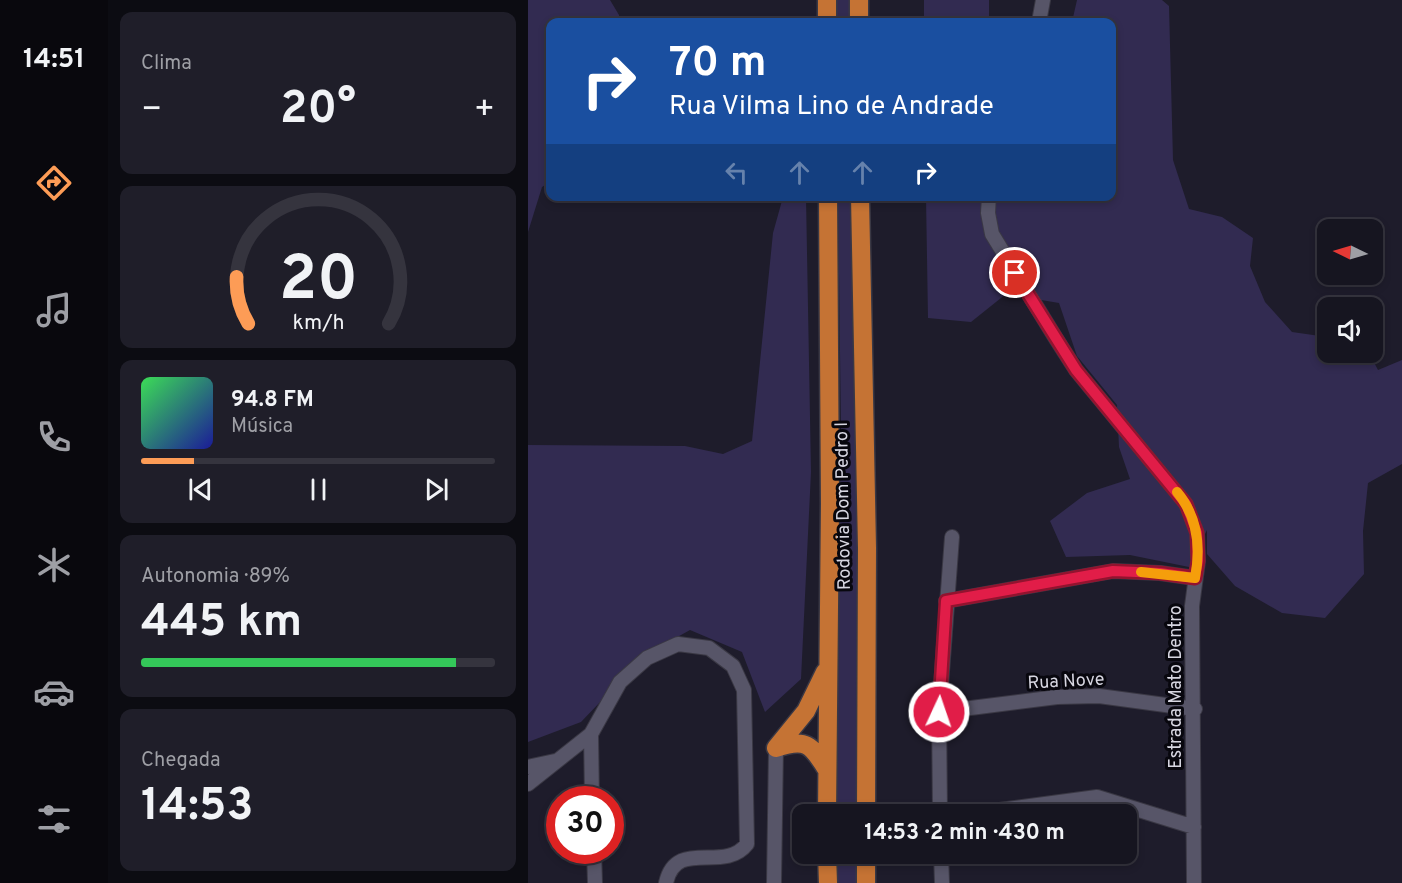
<!DOCTYPE html>
<html lang="pt">
<head>
<meta charset="utf-8">
<style>
	:root { --surface:#161520; --page:#1f1e29; --text:#f1f3f6; --muted:#9e9fa5; --line:#35343e; --accent:#fd9c56 }
	body { margin:0; font-family:Overpass,sans-serif; background:var(--page); color:var(--text); height:100vh; display:flex; flex-direction:column; font-size:22px; white-space:nowrap }
	* { box-sizing:border-box; margin:0 }
	p { font-size:20px; color:var(--muted) }
	.icon { flex:none; width:33px; height:33px; fill:none; stroke:currentColor; stroke-width:2; stroke-linecap:round; stroke-linejoin:round }
	.map { position:relative; flex:1; overflow:hidden }
	.drawer { display:flex; flex-direction:column; gap:12px; padding:12px; background:#0c0c12; width:420px }
	.drawer>* { flex:none }
	.guide { position:absolute; left:18px; top:18px; width:570px; height:183px; border-radius:12px; box-shadow:0 3px 9px #0003,0 0 0 2px var(--line); background:#1a4fa0; color:#fff; overflow:hidden }
	.needle { width:39px; rotate:275deg }
	.tools { position:absolute; left:789px; top:219px; display:grid; gap:12px }
	.tools a { display:grid; place-items:center; width:66px; height:66px; border-radius:12px; background:var(--surface); box-shadow:0 3px 9px #0003,0 0 0 2px var(--line); font-size:30px }
	.speed { position:absolute; left:18px; top:786px; display:flex; gap:12px; font-size:30px; font-weight:700; text-align:center }
	.speed>* { display:grid; place-content:center; width:78px; height:78px; border-radius:50%; background:var(--surface); box-shadow:0 3px 9px #0003,0 0 0 2px var(--line); line-height:1 }
	.speed .limit { border:9px solid #d22; background:#fff; color:#111 }
	.pin { position:absolute; display:grid; place-items:center; width:51px; height:51px; color:#fff; margin:-26px; border:3px solid #fff; border-radius:50%; box-shadow:0 2px 6px #0007 }
	.me { position:absolute; width:66px; margin:-33px; rotate:3deg; stroke-linejoin:round; filter:drop-shadow(0 0 4px #0008) }
	.turn { display:flex; align-items:center; gap:21px; height:126px; padding:0 24px; font-size:27px }
	.turn .icon { width:78px; height:78px; stroke-width:2.5 }
	.turn b { display:block; font-size:42px; line-height:51px }
	.lanes { display:flex; align-items:center; height:57px; padding:0 24px; background:#0003; justify-content:center; gap:30px; direction:ltr }
	.lanes .off { opacity:.35 }
	.big { font-size:45px; font-weight:700; line-height:1.1 }
	.drawer .tile { flex:1; display:flex; flex-direction:column; justify-content:center; gap:9px; min-width:0; padding:0 21px; border-radius:12px; background:var(--page) }
	.drawer .dial { align-items:center; gap:0 }
	.dial svg { height:156px; overflow:visible; fill:none; stroke:var(--line); stroke-width:7; stroke-linecap:round; text-anchor:middle }
	.dial text { fill:var(--text); stroke:none }
	.song { display:flex; align-items:center; gap:18px }
	.cover { width:72px; height:72px; border-radius:9px; background:linear-gradient(135deg,hsl(130 70% 55%),hsl(240 70% 35%)) }
	.played { height:6px; border-radius:3px; background:linear-gradient(90deg,var(--accent) 15%,var(--line) 15%) }
	.keys { display:flex; justify-content:space-around; direction:ltr }
	.heat { display:flex; justify-content:space-between; align-items:center; font-size:33px; direction:ltr }
	.charge { height:9px; border-radius:4px; background:linear-gradient(90deg,#34c759 89%,var(--line) 0) }
	.trip { position:absolute; left:264px; top:804px; width:345px; height:60px; border-radius:12px; background:var(--surface); box-shadow:0 3px 9px #0003,0 0 0 2px var(--line); font-weight:700; line-height:60px; text-align:center }
	main { display:flex; flex:1; min-height:0 }
	.tab-bar { display:flex; flex-direction:column; width:108px; justify-content:space-around; align-items:center; background:#09080d; color:var(--muted) }
	.tab-bar .icon { width:42px; height:42px }
	.tab-bar .current { color:var(--accent) }
	.tab-bar b { font-size:27px; color:var(--text) }
	.map>svg:first-child { display:block }
</style>
</head>
<body>
<main>
<nav class="tab-bar">
<b>14:51</b>
<svg class="icon current" aria-label="directions" viewBox="0 0 24 24"><path d="M12 3l9 9-9 9-9-9zM9 14v-3h6M13 9l2 2-2 2"/></svg>
<svg class="icon" aria-label="music" viewBox="0 0 24 24"><path d="M9 18V5l10-2v13"/><circle cx="6" cy="18" r="3"/><circle cx="16" cy="16" r="3"/></svg>
<svg class="icon" aria-label="phone" viewBox="0 0 24 24"><path d="M5 4h4l2 5-3 2q2 4 5 5l2-3 5 2v4C11 20 4 13 5 4z"/></svg>
<svg class="icon" aria-label="climate" viewBox="0 0 24 24"><path d="M12 3v18M4 7l16 10M4 17L20 7"/></svg>
<svg class="icon" aria-label="car" viewBox="0 0 24 24"><path d="M5 17H2v-5l4-1 3-4h7l3 4 3 1v5h-3M9 17h6M6 11h13"/><circle cx="7" cy="17" r="2"/><circle cx="17" cy="17" r="2"/></svg>
<svg class="icon" aria-label="filters" viewBox="0 0 24 24"><path d="M4 7h16M4 17h16"/><circle cx="9" cy="7" r="2"/><circle cx="15" cy="17" r="2"/></svg>
</nav>
<section class="drawer">
<div class="tile"><p>Clima</p>
<div class="heat"><a>−</a><b class="big">20°</b><a>+</a></div>
</div>
<div class="tile dial"><svg viewBox="0 0 100 80">
<path d="M14 69A42 42 0 1 1 86 69"/>
<path d="M14 69A42 42 0 0 1 8 45" stroke="#fd9c56"/>
<text x="50" y="56" font-size="32" font-weight="700">20</text>
<text x="50" y="72" font-size="11">km/h</text>
</svg></div>
<div class="tile">
<div class="song"><i class="cover"></i><div><b>94.8 FM</b><p>Música</p></div></div>
<div class="played"></div>
<div class="keys"><svg class="icon" aria-label="previous" viewBox="0 0 24 24"><path d="M18 5L8 12l10 7zM5 5v14"/></svg><svg class="icon" aria-label="pause" viewBox="0 0 24 24"><path d="M8 5v14M16 5v14"/></svg><svg class="icon" aria-label="next" viewBox="0 0 24 24"><path d="M6 5l10 7-10 7zM19 5v14"/></svg></div>
</div>
<div class="tile"><p>Autonomia · 89%</p><b class="big">445 km</b><div class="charge"></div></div>
<div class="tile"><p>Chegada</p><b class="big">14:53</b></div>
</section>
<div class="map">
<svg width="874" height="883" viewBox="0 0 874 883">
	<rect width="100%" height="100%" fill="#1e1c2b"/>
	<!-- green -->
	<path fill="#322b51" d="M0,0h82l9,15v7h-69v160l-8,5 -14,45z
		M308,0h17v22h-17z
		M396,0h65v22h-65z
		M549,0h85l7,6 4,154 16,49 33,8 31,21 -3,28 15,36 27,30 35,5 1,15 41,1 9,17 24,-10v104l-34,19 -5,48 1,43 -39,44 -43,-5 -47,-27 -28,-32v-24l-18,37 -59,-12 -64,2 -16,-36 37,-28 43,-14 -11,-32 -2,-42 -40,-49 -18,-53 -53,-9 -35,28 -43,-4 -2,-121 186,-1v-174h-40z
		M327,196l4,618h-24l6,-385 -3,-232z
		M255,197h23l5,275 -10,207 -36,33 -23,-60 -52,-22 -45,25 -64,67 -53,20v-297l157,1 38,8 29,-13 21,-208z
		M307,854h24v29h-25z"/>
	<g fill="none" stroke-linecap="round" stroke-linejoin="round">
		<defs>
			<path id="minor" d="M511,22l4,-22
				M461,196l-1,17 4,21 63,103 21,33 110,134 11,29 1,28 -6,45 2,277
				M418,601l167,-30 47,2 35,5
				M411,712l118,-15 42,-1 96,13
				M63,734l1,66
				M0,767l27,-6
				M0,784l63,-50 29,-52 27,-24 31,-14 31,4 24,18 11,24 3,154c-23,30 -71,-7 -81,39
				M412,814l-1,-102 13,-175
				M441,814l128,-17 97,30
				M66,850l1,33
				M413,854l1,29
				M246,883l2,-135"/>
			<path id="highway" d="M299,0v22
				M331,0v22
				M332,196l7,352 -1,266
				M248,748l30,-37 19,-39
				M248,748c30,-10 35,-4 51,22
				M299,814l3,-310 -2,-308
				M299,854l1,29
				M338,883v-29"/>
		</defs>
		<!-- minor casing -->
		<use href="#minor" stroke="#3a3844" stroke-width="16"/>
		<!-- highway casing -->
		<use href="#highway" stroke="#3a3844" stroke-width="21"/>
		<!-- minor -->
		<use href="#minor" stroke="#575568" stroke-width="14"/>
		<!-- highway -->
		<use href="#highway" stroke="#c57334" stroke-width="18"/>
	</g>
	<g fill="none" stroke-linecap="round" stroke-linejoin="round">
		<defs>
			<path id="route" d="M411,712l7,-111 167,-30 47,2 35,5 3,-17 -1,-28 -11,-29 -110,-134 -61,-97"/>
		</defs>
		<!-- route casing -->
		<use href="#route" stroke="#92132f" stroke-width="15"/>
		<!-- route -->
		<use href="#route" stroke="#e11d48" stroke-width="10"/>
		<!-- slow -->
		<path stroke="#f59e0b" stroke-width="10" d="M613,572l54,6c6,-31 3,-61 -18,-86"/>
	</g>
	<g text-anchor="middle" dominant-baseline="central" stroke-width="6" stroke-linejoin="round" paint-order="stroke">
		<!-- street labels -->
		<g font-size="18" fill="#d7d6e1" stroke="#08070e">
			<text transform="translate(316 506) rotate(-91)">Rodovia Dom Pedro I</text>
			<text transform="translate(538 682) rotate(-3)">Rua Nove</text>
			<text transform="translate(648 687) rotate(-90)">Estrada Mato Dentro</text>
		</g>
	</g>
</svg>
<div class="tools">
<a><svg class="needle" viewBox="-14 -14 28 28"><path d="M0-13l5 13h-10z" fill="#e53935"/><path d="M0 13l5-13h-10z" fill="#9e9fa5"/></svg></a>
<a><svg class="icon" aria-label="sound" viewBox="0 0 24 24"><path d="M4 9h4l5-4v14l-5-4H4zM17 9q2 3 0 6"/></svg></a>
</div>
<div class="speed"><div class="limit">30</div></div>
<div class="pin" style="left:487px;top:273px;background:#d93025"><svg class="icon" aria-label="arrive" viewBox="0 0 24 24"><path d="M6 21V4h12l-3 4 3 4H6"/></svg></div>
<svg class="me" style="left:411px;top:712px" viewBox="-20 -20 40 40"><circle r="17" fill="#e11d48" stroke="#fff" stroke-width="3"/><path d="M0-11L8 9 0 5-8 9z" fill="#fff"/></svg>
<div class="trip">14:53 · 2 min · 430 m</div>
<div class="guide">
<div class="turn"><svg class="icon" aria-label="right" viewBox="0 0 24 24"><path d="M7 20v-9h11M14 6l5 5-5 5"/></svg><div><b>70 m</b>Rua Vilma Lino de Andrade</div></div>
<div class="lanes"><svg class="icon off" aria-label="left" viewBox="0 0 24 24"><path d="M17 20v-9H6M10 6l-5 5 5 5"/></svg><svg class="icon off" aria-label="ahead" viewBox="0 0 24 24"><path d="M12 20V5M6 11l6-6 6 6"/></svg><svg class="icon off" aria-label="ahead" viewBox="0 0 24 24"><path d="M12 20V5M6 11l6-6 6 6"/></svg><svg class="icon" aria-label="right" viewBox="0 0 24 24"><path d="M7 20v-9h11M14 6l5 5-5 5"/></svg></div>
</div>
</div>
</main>
</body>
</html>
